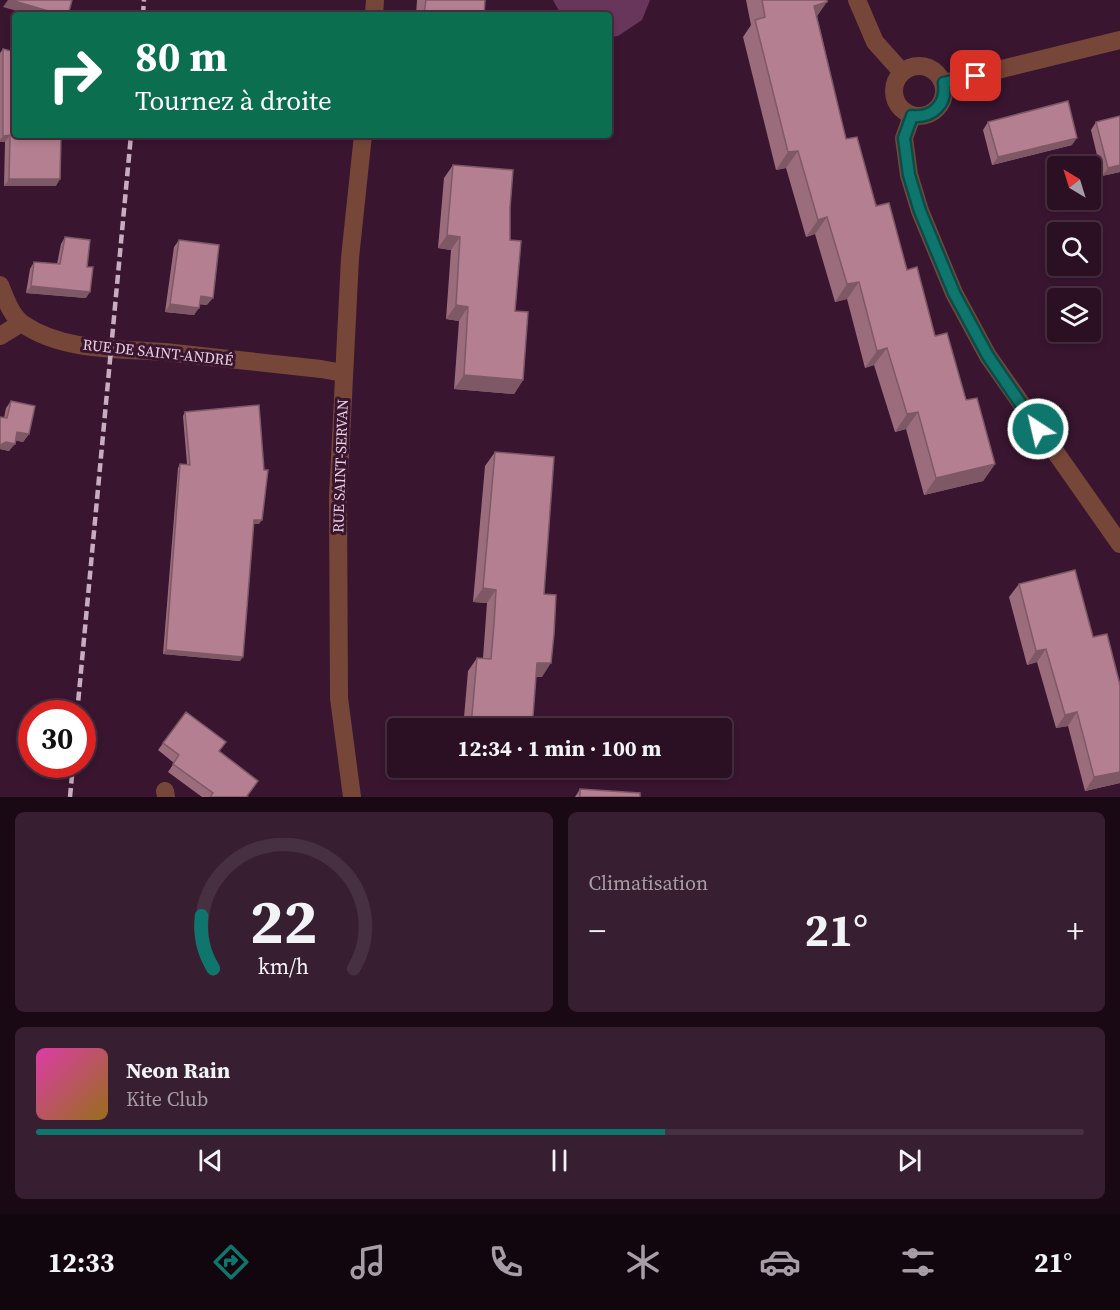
<!DOCTYPE html>
<html lang="fr">
<head>
<meta charset="utf-8">
<style>
	:root { --surface:#2b1024; --page:#371e31; --text:#f1f3f6; --muted:#a69da6; --line:#473041; --accent:#0f766e }
	body { margin:0; font-family:"Source Serif 4",serif; background:var(--page); color:var(--text); height:100vh; display:flex; flex-direction:column; font-size:22px; white-space:nowrap }
	* { box-sizing:border-box; margin:0 }
	p { font-size:20px; color:var(--muted) }
	.icon { flex:none; width:33px; height:33px; fill:none; stroke:currentColor; stroke-width:2; stroke-linecap:round; stroke-linejoin:round }
	.map { position:relative; height:797px; overflow:hidden }
	.panel { display:flex; flex-direction:column; gap:15px; padding:15px; background:#180914; flex:1 }
	.panel>* { flex:none }
	.guide { position:absolute; left:12px; top:12px; width:600px; height:126px; border-radius:6px; box-shadow:0 3px 9px #0003,0 0 0 2px var(--line); background:#0b6e4f; color:#fff; overflow:hidden }
	.needle { width:39px; rotate:322deg }
	.controls { position:absolute; left:1047px; top:156px; display:grid; gap:12px }
	.controls a { display:grid; place-items:center; width:54px; height:54px; border-radius:6px; background:var(--surface); box-shadow:0 3px 9px #0003,0 0 0 2px var(--line); font-size:30px }
	.speed { position:absolute; left:18px; top:700px; display:flex; gap:12px; font-size:30px; font-weight:700; text-align:center }
	.speed>* { display:grid; place-content:center; width:78px; height:78px; border-radius:50%; background:var(--surface); box-shadow:0 3px 9px #0003,0 0 0 2px var(--line); line-height:1 }
	.speed .limit { border:9px solid #d22; background:#fff; color:#111 }
	.pin { position:absolute; display:grid; place-items:center; width:51px; height:51px; color:#fff; margin:-26px; border-radius:12px; box-shadow:0 3px 9px #0006 }
	.me { position:absolute; width:66px; margin:-33px; rotate:325deg; stroke-linejoin:round; filter:drop-shadow(0 0 4px #0008) }
	.turn { display:flex; align-items:center; gap:21px; height:126px; padding:0 24px; font-size:27px }
	.turn .icon { width:78px; height:78px; stroke-width:2.5 }
	.turn b { display:block; font-size:42px; line-height:51px }
	.big { font-size:45px; font-weight:700; line-height:1.1 }
	.panel .tile { flex:1; display:flex; flex-direction:column; justify-content:center; gap:9px; min-width:0; padding:0 21px; border-radius:9px; background:var(--page) }
	.panel .dial { align-items:center; gap:0 }
	.dial svg { height:156px; overflow:visible; fill:none; stroke:var(--line); stroke-width:7; stroke-linecap:round; text-anchor:middle }
	.dial text { fill:var(--text); stroke:none }
	.song { display:flex; align-items:center; gap:18px }
	.cover { width:72px; height:72px; border-radius:9px; background:linear-gradient(135deg,hsl(320 70% 55%),hsl(40 70% 35%)) }
	.played { height:6px; border-radius:3px; background:linear-gradient(90deg,var(--accent) 60%,var(--line) 60%) }
	.keys { display:flex; justify-content:space-around; direction:ltr }
	.heat { display:flex; justify-content:space-between; align-items:center; font-size:33px; direction:ltr }
	.panel .tiles { flex:1; display:grid; gap:15px; grid-template-columns:1fr 1fr }
	.tile:last-child { grid-column:span 2 }
	.trip { position:absolute; left:387px; top:718px; width:345px; height:60px; border-radius:6px; background:var(--surface); box-shadow:0 3px 9px #0003,0 0 0 2px var(--line); font-weight:700; line-height:60px; text-align:center }
	.menu { display:flex; height:96px; justify-content:space-around; align-items:center; background:#11060e; color:var(--muted) }
	.menu .icon { width:42px; height:42px }
	.menu .selected { color:var(--accent) }
	.menu b { font-size:27px; color:var(--text) }
	.map>svg:first-child { display:block }
</style>
</head>
<body>
<div class="map">
<svg width="1120" height="797" viewBox="0 0 1120 797">
	<rect width="100%" height="100%" fill="#391530"/>
	<!-- green -->
	<path fill="#68365b" d="M553,0h97l-8,20 -24,16 -9,1v-22h-48z"/>
	<g fill="none" stroke-linecap="round" stroke-linejoin="round">
		<!-- minor -->
		<path stroke="#764738" stroke-width="18" d="M857,0l18,42 27,30
			M374,15l1,-15
			M894 91a25 25 0 1 1 50 0a25 25 0 1 1-50 0Z
			M944,83l176,-43
			M912,116l-8,22 5,37 11,36 34,82 34,63 132,188
			M0,285c5,12 11,31 23,39 42,29 103,24 151,29 49,5 98,11 147,16l22,4
			M0,336l21,-13
			M165,791l1,6
			M352,797l-13,-99 -1,-201 12,-239 13,-123"/>
		<!-- rail -->
		<path stroke="#c8adc0" stroke-width="4.5" stroke-dasharray="9 4.5" stroke-linecap="butt" d="M143,15l1,-15
			M77,714l54,-579
			M70,797l3,-32"/>
	</g>
	<!-- wall -->
	<path fill="#9b6d7c" d="M417,0h68l-1,15h-68z
		M746,0h81l-10,16 29,123 61,131 28,66 60,128 -12,17 -59,14 -18,-66 -11,3 -21,-67 -9,3 -18,-69 -12,3 -20,-68 -9,3 -20,-69 -10,2 -33,-133 8,-12z
		M3,49l53,137h-52l1,-44h-5v-89z
		M1120,116v56l-18,4 -11,-46 5,-8z
		M988,122l84,23 -80,20 -9,-35z
		M453,165l57,43v32l5,71 8,69 -9,14 -60,-5 5,-68 -13,-2 5,-69 -13,-2 6,-70z
		M65,237l22,30 -1,31 -60,-5 4,-24 4,-7 23,2 4,-20z
		M179,240l28,65 -7,-1 -6,11 -29,-3 9,-65z
		M11,401l18,33 -6,8 -8,-2 -6,11 -9,-2v-32l4,1 2,-10z
		M185,412l74,112h-5l-14,137 -77,-7 15,-186 2,-4h7l-4,-48z
		M495,452l49,142 -2,83h-6l-4,52h-69l5,-58 9,-13h6l4,-55 -14,-1 12,-136z
		M1019,584l101,199 -35,8 -17,-65 -12,2 -19,-66 -10,3 -18,-68z
		M186,712l33,40 29,45h-46l-34,-25 6,-9 -16,-13z
		M580,789l60,8h-65z"/>
	<!-- shaded-wall -->
	<path fill="#7e5965" d="M8,0h3l51,15h-31l-28,-8z
		M827,2l-12,17 -1,-13z
		M10,135l-5,7h-5v-2l3,-4z
		M1077,138l-5,7 -80,20 6,-8z
		M798,151l-12,17 -10,2 12,-18z
		M1120,165v7l-18,4 6,-8z
		M9,179h51l-4,7h-52z
		M827,217l-12,17 -9,3 12,-17z
		M447,235l13,2 -9,13 -13,-2z
		M859,282l-12,17 -12,3 12,-18z
		M31,286l59,6 -4,6 -60,-5z
		M201,296l12,2 -6,7 -12,-1z
		M170,304l29,4 -5,7 -29,-3z
		M456,305l12,2 -9,14 -13,-2z
		M887,348l-13,17 -9,3 12,-17z
		M464,375l59,5 -9,14 -60,-5z
		M918,412l-12,17 -11,3 12,-18z
		M17,432l12,2 -6,8 -11,-2z
		M6,442l9,2 -6,7 -9,-2v-4z
		M995,464l-12,17 -59,14 12,-17z
		M254,520h8l-3,4h-8z
		M483,588l13,2 -9,13 -14,-1z
		M1046,649l-9,13 -10,3 9,-14z
		M166,650l77,7 -3,4 -77,-7z
		M537,663h14l-9,14 -14,-1z
		M1077,712l-9,14 -12,2 9,-13z
		M471,726l33,3h-34z
		M1120,772v11l-35,8 9,-14z"/>
	<!-- building -->
	<path fill="#b47f90" stroke="#7e5965" stroke-width="1.5" d="M11,0h61l-4,15h-6z
		M426,0h59l-1,15h-60z
		M762,0h65v2l-13,4 32,133 11,-2 19,69 13,-3 18,67 10,-3 18,69 12,-3 19,67 11,-2 18,66 -59,14 -18,-66 -11,2 -20,-66 -10,3 -18,-69 -12,2 -20,-67 -9,3 -20,-69 -10,1 -33,-132 10,-3z
		M3,49l12,3v83h46l-1,44h-51l1,-44 -7,1z
		M1068,101l9,37 -79,19 -10,-35z
		M1120,116v49l-12,3 -12,-46z
		M453,165l60,5 -3,38v32l11,1 -6,70 13,1 -5,68 -59,-5 4,-68 -12,-2 4,-68 -13,-2z
		M65,237l25,3 -3,27h6l-3,25 -59,-6 3,-24 26,2z
		M179,240l40,5 -6,53 -12,-2 -2,12 -29,-4z
		M11,401l24,5 -6,28 -12,-2 -2,12 -9,-2 -6,3v-28l7,1z
		M259,405l5,65h4l-6,50h-8l-11,137 -77,-7 14,-186 10,1 -5,-53z
		M495,452l59,5 -10,137 12,1 -2,39 -3,29h-14l-5,66h-28l-33,-3 6,-68 14,1 3,-35 2,-34 -13,-2z
		M1075,570l18,67 14,-3 13,51v87l-26,5 -17,-65 -12,3 -19,-66 -10,2 -17,-67z
		M186,712l40,30 -7,9 39,30 -11,15 1,1h-38l3,-4 -40,-29 6,-9 -16,-12z
		M580,789l60,4v4h-60z"/>
	<g fill="none" stroke-linecap="round" stroke-linejoin="round">
		<defs>
			<path id="route" d="M976,76l-32,7c3,21 -11,35 -32,33l-8,22 5,37 11,36 34,82 34,63 50,73"/>
		</defs>
		<!-- route casing -->
		<use href="#route" stroke="#0a4d48" stroke-width="15"/>
		<!-- route -->
		<use href="#route" stroke="#0f766e" stroke-width="10"/>
	</g>
	<g text-anchor="middle" dominant-baseline="central" stroke-width="6" stroke-linejoin="round" paint-order="stroke">
		<!-- street labels -->
		<g font-size="15" fill="#e9d0e1" stroke="#391530">
			<text transform="translate(158 352) rotate(6)">RUE DE SAINT-ANDRÉ</text>
			<text transform="translate(340 466) rotate(-88)">RUE SAINT-SERVAN</text>
		</g>
	</g>
</svg>
<div class="controls">
<a><svg class="needle" viewBox="-14 -14 28 28"><path d="M0-13l5 13h-10z" fill="#e53935"/><path d="M0 13l5-13h-10z" fill="#a69da6"/></svg></a>
<a><svg class="icon" aria-label="search" viewBox="0 0 24 24"><circle cx="10" cy="10" r="6"/><path d="M15 15l6 6"/></svg></a>
<a><svg class="icon" aria-label="layers" viewBox="0 0 24 24"><path d="M12 4l9 5-9 5-9-5zM3 14l9 5 9-5"/></svg></a>
</div>
<div class="speed"><div class="limit">30</div></div>
<div class="pin" style="left:976px;top:76px;background:#d93025"><svg class="icon" aria-label="arrive" viewBox="0 0 24 24"><path d="M6 21V4h12l-3 4 3 4H6"/></svg></div>
<svg class="me" style="left:1038px;top:429px" viewBox="-20 -20 40 40"><circle r="17" fill="#0f766e" stroke="#fff" stroke-width="3"/><path d="M0-11L8 9 0 5-8 9z" fill="#fff"/></svg>
<div class="trip">12:34 · 1 min · 100 m</div>
<div class="guide">
<div class="turn"><svg class="icon" aria-label="right" viewBox="0 0 24 24"><path d="M7 20v-9h11M14 6l5 5-5 5"/></svg><div><b>80 m</b>Tournez à droite</div></div>
</div>
</div>
<section class="panel">
<div class="tiles">
<div class="tile dial"><svg viewBox="0 0 100 80">
<path d="M14 69A42 42 0 1 1 86 69"/>
<path d="M14 69A42 42 0 0 1 8 42" stroke="#0f766e"/>
<text x="50" y="56" font-size="32" font-weight="700">22</text>
<text x="50" y="72" font-size="11">km/h</text>
</svg></div>
<div class="tile"><p>Climatisation</p>
<div class="heat"><a>−</a><b class="big">21°</b><a>+</a></div>
</div>
<div class="tile">
<div class="song"><i class="cover"></i><div><b>Neon Rain</b><p>Kite Club</p></div></div>
<div class="played"></div>
<div class="keys"><svg class="icon" aria-label="previous" viewBox="0 0 24 24"><path d="M18 5L8 12l10 7zM5 5v14"/></svg><svg class="icon" aria-label="pause" viewBox="0 0 24 24"><path d="M8 5v14M16 5v14"/></svg><svg class="icon" aria-label="next" viewBox="0 0 24 24"><path d="M6 5l10 7-10 7zM19 5v14"/></svg></div>
</div>
</div>
</section>
<nav class="menu">
<b>12:33</b>
<svg class="icon selected" aria-label="directions" viewBox="0 0 24 24"><path d="M12 3l9 9-9 9-9-9zM9 14v-3h6M13 9l2 2-2 2"/></svg>
<svg class="icon" aria-label="music" viewBox="0 0 24 24"><path d="M9 18V5l10-2v13"/><circle cx="6" cy="18" r="3"/><circle cx="16" cy="16" r="3"/></svg>
<svg class="icon" aria-label="phone" viewBox="0 0 24 24"><path d="M5 4h4l2 5-3 2q2 4 5 5l2-3 5 2v4C11 20 4 13 5 4z"/></svg>
<svg class="icon" aria-label="climate" viewBox="0 0 24 24"><path d="M12 3v18M4 7l16 10M4 17L20 7"/></svg>
<svg class="icon" aria-label="car" viewBox="0 0 24 24"><path d="M5 17H2v-5l4-1 3-4h7l3 4 3 1v5h-3M9 17h6M6 11h13"/><circle cx="7" cy="17" r="2"/><circle cx="17" cy="17" r="2"/></svg>
<svg class="icon" aria-label="filters" viewBox="0 0 24 24"><path d="M4 7h16M4 17h16"/><circle cx="9" cy="7" r="2"/><circle cx="15" cy="17" r="2"/></svg>
<b>21°</b>
</nav>
</body>
</html>
